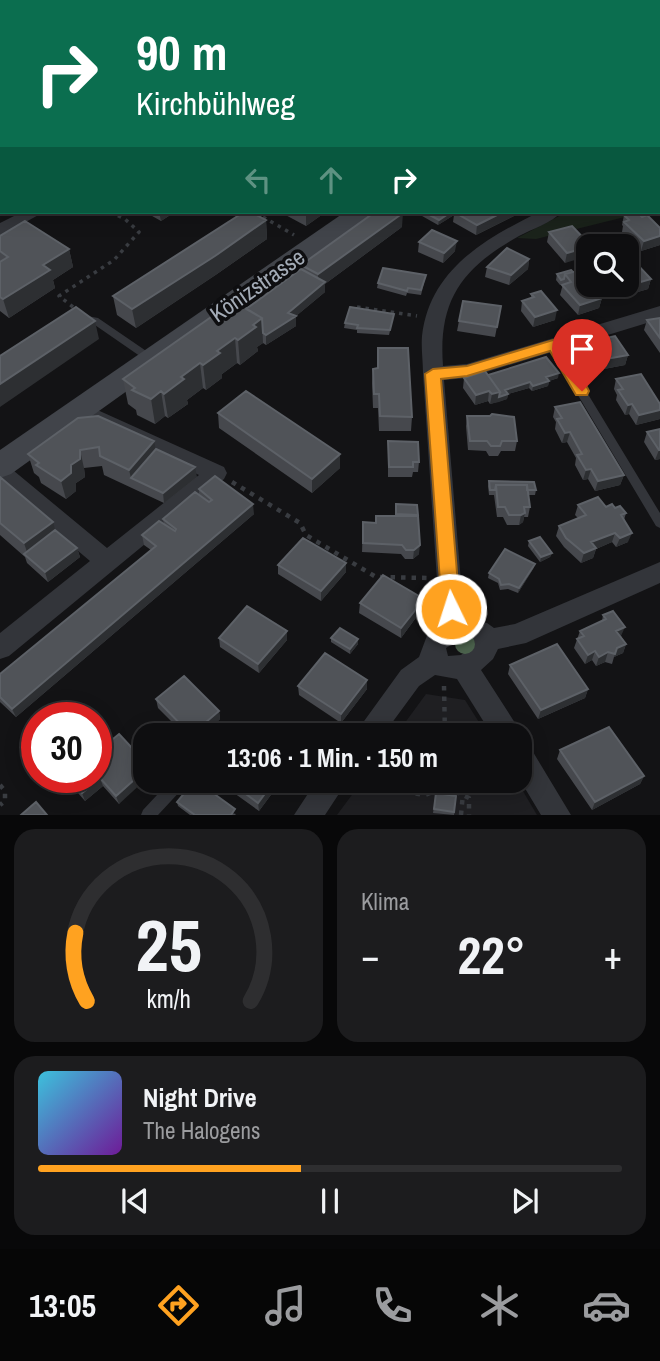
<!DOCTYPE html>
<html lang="de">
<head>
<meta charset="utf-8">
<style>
	:root { --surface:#0e0e10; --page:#1c1c1e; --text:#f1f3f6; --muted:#9b9c9f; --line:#2e2e30; --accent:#ffa220 }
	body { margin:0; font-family:"Archivo Narrow",sans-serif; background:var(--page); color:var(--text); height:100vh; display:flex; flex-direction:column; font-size:26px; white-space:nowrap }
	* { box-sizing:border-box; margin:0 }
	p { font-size:23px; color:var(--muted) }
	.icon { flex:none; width:38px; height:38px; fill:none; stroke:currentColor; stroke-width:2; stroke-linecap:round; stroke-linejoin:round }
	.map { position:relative; height:815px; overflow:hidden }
	.details { display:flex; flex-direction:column; gap:14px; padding:14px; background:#080809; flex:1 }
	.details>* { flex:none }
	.guide { position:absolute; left:0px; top:0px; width:662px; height:214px; box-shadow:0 4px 18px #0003,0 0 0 2px var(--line); background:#0b6e4f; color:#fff; overflow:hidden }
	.tools { position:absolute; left:576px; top:234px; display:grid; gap:14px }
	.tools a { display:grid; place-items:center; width:63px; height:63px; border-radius:14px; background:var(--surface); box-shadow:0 4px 18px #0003,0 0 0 2px var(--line); font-size:35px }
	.speed { position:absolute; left:21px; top:702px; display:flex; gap:14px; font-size:35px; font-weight:700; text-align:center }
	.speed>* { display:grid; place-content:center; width:91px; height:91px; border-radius:50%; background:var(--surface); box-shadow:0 4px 18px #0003,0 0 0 2px var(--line); line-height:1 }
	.speed .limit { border:10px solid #d22; background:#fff; color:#111 }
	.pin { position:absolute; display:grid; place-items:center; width:60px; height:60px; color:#fff; margin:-72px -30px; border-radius:50% 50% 50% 0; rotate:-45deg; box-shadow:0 0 7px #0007 }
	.pin .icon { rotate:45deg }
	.me { position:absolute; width:77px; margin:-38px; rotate:356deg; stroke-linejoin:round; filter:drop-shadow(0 0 5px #0008) }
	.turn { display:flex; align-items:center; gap:24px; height:147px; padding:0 21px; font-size:32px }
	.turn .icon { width:91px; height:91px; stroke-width:2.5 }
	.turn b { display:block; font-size:49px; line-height:60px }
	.lanes { display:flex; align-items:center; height:66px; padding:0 21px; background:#0003; justify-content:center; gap:35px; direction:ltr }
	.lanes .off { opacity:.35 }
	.big { font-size:52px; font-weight:700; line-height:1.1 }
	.details .widget { flex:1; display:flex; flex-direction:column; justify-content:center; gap:10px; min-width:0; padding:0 24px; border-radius:21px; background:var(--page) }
	.details .dial { align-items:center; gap:0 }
	.dial svg { height:182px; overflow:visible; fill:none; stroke:var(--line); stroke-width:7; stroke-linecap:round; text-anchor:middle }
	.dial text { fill:var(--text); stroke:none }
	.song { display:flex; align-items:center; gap:21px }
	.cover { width:84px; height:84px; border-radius:10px; background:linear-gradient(135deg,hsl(190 70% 55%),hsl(280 70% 35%)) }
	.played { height:7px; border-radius:4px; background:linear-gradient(90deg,var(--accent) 45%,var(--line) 45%) }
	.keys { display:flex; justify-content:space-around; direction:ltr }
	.heat { display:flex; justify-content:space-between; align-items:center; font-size:38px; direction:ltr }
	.details .tiles { flex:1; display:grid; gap:14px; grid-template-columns:1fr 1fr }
	.widget:last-child { grid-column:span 2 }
	.trip { position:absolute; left:133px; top:723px; width:399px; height:70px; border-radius:21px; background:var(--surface); box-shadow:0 4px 18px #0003,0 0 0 2px var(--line); font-weight:700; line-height:70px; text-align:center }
	.tab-bar { display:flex; height:112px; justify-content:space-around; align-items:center; background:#060606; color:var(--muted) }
	.tab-bar .icon { width:49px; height:49px }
	.tab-bar .on { color:var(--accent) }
	.tab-bar b { font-size:32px; color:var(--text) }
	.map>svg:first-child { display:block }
</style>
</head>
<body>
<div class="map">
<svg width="660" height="815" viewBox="0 0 660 815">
	<rect width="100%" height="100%" fill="#131315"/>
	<!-- built -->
	<path fill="#1f1f22" d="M426,694l39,6 22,35h-91z
		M363,780l154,1 20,34h-200z"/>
	<!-- green -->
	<path fill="#1b231b" d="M21,0h329l1,2h-332z
		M567,212h78l-109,27 -19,-1z"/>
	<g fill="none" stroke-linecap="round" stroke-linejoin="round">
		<!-- path-far2 -->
		<path stroke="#393c41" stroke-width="2.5" stroke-dasharray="2.5 3.5" stroke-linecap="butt" d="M633,0l4,2"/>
		<!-- path-far1 -->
		<path stroke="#393c41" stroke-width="3.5" stroke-dasharray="3.5 5" stroke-linecap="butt" d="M263,217l31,18
			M73,307l-14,-11 55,-36 25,-28 -14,-13 -15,-7
			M357,307l60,9"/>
		<!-- path -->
		<path stroke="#393c41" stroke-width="4.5" stroke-dasharray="4.5 6" stroke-linecap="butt" d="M232,482l68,41 6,12 70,42 53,1
			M444,686l1,49
			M0,785l5,6v10l-5,4
			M446,787l23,11v17
			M395,790l30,5 21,-8v-7
			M461,815l2,-22"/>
		<!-- service -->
		<path fill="#33353a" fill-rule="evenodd" d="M82,315l16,3 57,39 1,2 -1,2h-8l-55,-38 -13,-3 -2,-2z
			M553,342l4,1 103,170v15l-4,-2 -108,-181z
			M171,780h14l1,2 -2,5 -26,28h-17l2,-5z"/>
		<!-- minor -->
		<path fill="#33353a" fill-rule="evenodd" d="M8,0h14l-16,2z
			M353,0h14l1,2h-14z
			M0,13h2l-2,10z
			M22,212h22l-44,24v-13z
			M539,212h22c-9,11 -29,17 -42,24 -57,32 -81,64 -76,130l24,-2 193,-58v13l-193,59 -23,2 20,237 23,6 7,5 21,-4 145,-62v21l-134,60 -28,6 -5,10 -12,11 36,56 3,9v2l-28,-2 -35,-56 -22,-4 -16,11 -36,49h-29l47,-65 18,-13 9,-24 12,-9 -17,-250c0,-13 -2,-26 -1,-38 8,-67 63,-97 117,-124zM461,639l14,4 -14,12 -13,1 -2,-8z
			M93,408l131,59 3,6 -3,6 -215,177 -9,3v-26l90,-72 -90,-76v-22l8,3 99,82 92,-73 -113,-53 -4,-6 4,-6z
			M520,743l10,4 41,68h-30l-21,-35z
			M317,780h31l-23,35h-31z"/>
		<!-- secondary -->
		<path fill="#41444a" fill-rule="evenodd" d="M345,212h28l-3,5 -359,257 -11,4v-28z"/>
		<!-- primary -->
		<path fill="#4f5259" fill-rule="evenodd" d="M0,29h2v14h-2z"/>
	</g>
	<!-- trees -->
	<circle fill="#4b624c" cx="465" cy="644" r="10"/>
	<!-- wall -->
	<path fill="#46484d" d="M470,0h150v2h-150z
		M0,131l2,1v41h-2z
		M145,212h30l-14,9z
		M280,212h43v2l-17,12z
		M415,212h107l-46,23 -23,-13 1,-7 -16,10z
		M624,215l18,2 18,11v17l-19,6 -19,-19 1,-6 -1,-1z
		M266,220l1,19 -50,35 -81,54 -19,-13 -4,-19z
		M402,227l-77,57v8l-29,24v10l-30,19 -3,-2 -6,4 1,4 -18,14 -3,-2 -15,11v4l-16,12 -3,-2 -16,12 1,4 -20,14 -3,-2 -10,8 -18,-9 -1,-5 -8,-6 -5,-25 123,-70 55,-40v-4z
		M549,232l42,14 -26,17 -18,-21z
		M0,236l69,13 4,18 -20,13 2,8 -46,30 -9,-7z
		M419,242l36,9 -12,12 -25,-11z
		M529,259l-1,10 -19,16 -24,-8 2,-10z
		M571,270l31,28 -3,10 -21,7 -18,-20 3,-11 -3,1 -4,-5 1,-6z
		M426,275l-5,20 -14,-2 -1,3 -29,-8 1,-5z
		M651,279l-3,10 -24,7 -10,-11h12z
		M531,294l24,26 -22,7 -12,-16 1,-10 9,-2z
		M501,306l-6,31 -38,-6 2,-10z
		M394,314l-5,21 -32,-2v-3l-13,-2 1,-5z
		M660,318v35l-16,-23 3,-10z
		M584,343l44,12 -3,10 -37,7 -5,-8 1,-6 -3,-5z
		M378,348l34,69 -1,14h-32l-1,-23h-5l-1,-25 1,-14 4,-1z
		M488,375l70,3 -9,3 -1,5 -16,5 -3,-3 -21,6 -1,5 -17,5 -2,-3 -13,4 -12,-17 1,-10z
		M616,379l44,25v15l-24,6 -7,-11 -4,1 -9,-15 1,-5 -3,-6z
		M555,407l69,68 -4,10 -25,6 -7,-12 -5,1 -8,-15 1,-7 -9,-16 -5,1 -7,-14 1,-7 -3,-5z
		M218,413l122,41v14l-28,25 -93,-65z
		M467,416l50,25 -2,10h-14l-3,5h-9l-3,-5 -18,-1 -2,-24z
		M78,418l78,31 41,28 -33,26 -60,-28 -2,-9 -18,2 1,9 -9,6v8l-10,8 -25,-16 -2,-6 -5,-4 -6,-19z
		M660,429v30l-5,1 -11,-18 3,-10z
		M388,441l31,21 -1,10h-5l-1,5h-24z
		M0,477l55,53 22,18 3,9 -32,25 -21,-19 -2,-6 -25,-22z
		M489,481l47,9 -1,5h-7l2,12 -2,10h-4l-1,5 -4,3h-12l-4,-8h-6l-3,-22h-5l-1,-9z
		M199,489l55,25 -238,203 -16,-15v-28l151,-124 -7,-5 -2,-10 22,-11 -1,-5 36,-24z
		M396,504l21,1 2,49 -6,5h-8l-4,-5 -39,-2 1,-30 12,1 21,-7z
		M578,505l28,2 9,1 11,5 -2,7 4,22 -12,5 -4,-5 -16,7 -3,9 -12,5 -17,-16 -8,-11 3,-10 19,-8 -3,-3z
		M529,541l23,12 -2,4 -10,5 -12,-16z
		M535,564l-2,5 -15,24 -10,-4 -8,1 -2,-7 -10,-5 1,-5z
		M278,565l68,7 -25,29 -43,-27z
		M424,599l-1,9 -22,30 -42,-25 1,-10z
		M603,615l18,21 5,8 -3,9 -9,4 -2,7 -7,-2 -9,4 -4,-6 -7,4 -11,-16 6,-17 22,-10z
		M219,638l68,2 -28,33 -39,-26z
		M331,638l27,1v5l-8,10 -19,-12z
		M510,665l78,24 -3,9 -47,21 -30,-45z
		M367,680v9l-26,34 -42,-28 -1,-9z
		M156,699l63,12 1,8 -17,16h-18l-27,-27z
		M560,750l84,26 -4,8 -48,26 -35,-51z
		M145,762l-26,42 -16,-18 -18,15 -14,-16 -3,-8z
		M220,780h62l-23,31 -39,-28z
		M436,793l20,3 -2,19 -21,-2z
		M177,802l59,12 -1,1h-45l-12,-9z"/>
	<!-- shaded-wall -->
	<path fill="#2d2f32" d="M159,212h16l-14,9z
		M306,212h17v2l-17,12z
		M451,212h3v3l-16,10 1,-5z
		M503,212h19l-46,23 1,-10z
		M403,213l-1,14 -77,57v8l-29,24v10l-30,19v-10l22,-22 30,-26v-13z
		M266,220l1,19 -50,35 -81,54 -4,-19z
		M660,236v9l-19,6 3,-10z
		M457,241l-2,10 -12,12 1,-10z
		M588,247v9l-23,7 2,-10z
		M69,249l4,18 -20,13 2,8 -46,30 -6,-19 40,-34z
		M529,259l-1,10 -19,16 2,-10z
		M651,279l-3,10 -24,7 3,-10z
		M602,298l-3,10 -21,7 2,-10z
		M557,310l-2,10 -22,7 2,-10z
		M262,318l1,25 -6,4 1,4 -18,14 -2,-25 15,-15z
		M95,321l4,18 -99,68v-23z
		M235,338l2,25 -15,11v4l-16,12 -3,-25 14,-14z
		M628,355l-3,10 -37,7 2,-10z
		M200,363l3,25 -16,12 1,4 -20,14 -4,-24 17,-17z
		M559,373l-1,5 -9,3 -1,5 -16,5 1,-5 13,-9z
		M530,382l-1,6 -21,6 -1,5 -8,3v-5l6,-7z
		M161,391l4,25 -10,8 -4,-25z
		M489,391l-1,10 -13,4 1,-10z
		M500,392l-1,10 -9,2 2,-10z
		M632,404l-3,10 -4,1 3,-10z
		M660,410v9l-24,6 3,-10z
		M570,432l-3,10 -5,1 3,-10z
		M154,441l4,18 -27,19 -2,-8z
		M80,450l4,18 1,9 -9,6v8l-10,8 -5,-18z
		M659,450h1v9l-5,1z
		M340,454v14l-28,25v-14z
		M195,467l2,10 -33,26 -1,-10z
		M591,469l-3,10 -5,1 3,-10z
		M624,475l-4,10 -25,6 3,-10z
		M253,504l1,10 -238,203 -4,-8z
		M525,513l-2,9 -4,3 2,-10z
		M53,522l5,18 -29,18 -5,-15z
		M615,533l-3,9 -16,7 -3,9 -12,5 3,-10 7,-11z
		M632,533l-4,9 -12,5 4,-9z
		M420,545l-1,9 -6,5 1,-9z
		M77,548l3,9 -32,25 -3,-10z
		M552,553l-2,4 -10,5 1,-5z
		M346,563v9l-25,29v-10z
		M535,564l-2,5 -15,24 1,-5z
		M424,599l-1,9 -22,30v-10z
		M625,627l-4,9 -8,4 3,-9z
		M287,631v9l-28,33 -1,-9z
		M358,639v5l-8,10v-5z
		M626,644l-3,9 -9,4 3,-9z
		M595,651l-3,9 -7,4 3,-9z
		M608,652l-3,10 -9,4 3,-9z
		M367,680v9l-26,34v-9z
		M588,689l-3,9 -47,21 3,-9z
		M219,711l1,8 -17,16h-11z
		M145,770v10l-26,24 -3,-8z
		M644,776l-4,8 -48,26 3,-8z
		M100,778l3,8 -18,15 -3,-8z
		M275,780h7l-23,31 -1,-8z"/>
	<!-- building -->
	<path fill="#505358" stroke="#5d6167" stroke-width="2" d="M495,0h125v2h-103z
		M0,97h2v10l-2,-1z
		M0,131l2,1v27h-2z
		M244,212h7l15,8 -51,36 -83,53 -19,-13z
		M375,212h26l2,1 -85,61 -17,-9z
		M424,212h27l-12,8z
		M454,212h49l-26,13z
		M637,212l5,5 5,-2 13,13v8l-16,5 -20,-19 5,-2 -5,-5z
		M25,221l44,28 -26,16 7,5 -47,29 -3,-2v-35l8,-5 -8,-6v-15z
		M572,226l19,20 -24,7 -18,-21z
		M432,230l25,11 -13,12 -25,-11z
		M507,248l22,11 -18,16 -24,-8z
		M633,260l18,19 -24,7 -1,-24z
		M383,268l43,7 -5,15 -13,-2 -1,3 -29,-8z
		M301,269l24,13 -37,31 8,3 -30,19 -3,-2 -1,-15 -16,-9z
		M571,270l2,2 -8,2 -1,5 -3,1 -4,-6z
		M577,271l11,12v2h2l12,13 -22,7 -18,-20 9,-3 -6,-8z
		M541,291l16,19 -22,7 -13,-16 12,-4 -3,-3z
		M234,301l28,17 -9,7 3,2 -18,13 -3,-2 -18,13 3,2 -17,12 -3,-2 -19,14 3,2 -20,15 -3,-3 -10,8 -19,-9 3,-2 -12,-9z
		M463,301l38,5 -4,21 -38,-6z
		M76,307l19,14 -95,63v-28z
		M350,307l44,7 -4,16 -33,-2 1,-3 -13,-2z
		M660,318v20l-13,-18z
		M615,336l13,19 -38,7 -5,-8 5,-1 -6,-10z
		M378,348h30l4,69 -32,-1 -1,-22h-5l-1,-25 5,-1z
		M546,357l13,16 -13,4 3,4 -16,5 -3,-4 -25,8 3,4 -9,3 1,-5 -12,-17z
		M485,371l15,21 -8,2 -3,-3 -13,4 -12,-17z
		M641,374l19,30v6l-21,5 -7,-11 -4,1 -10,-15 5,-1 -7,-10z
		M246,391l94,63 -28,25 -94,-66z
		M580,402l44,73 -26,6 -7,-12 -5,1 -9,-15 5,-1 -12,-22 -5,1 -8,-14 5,-1 -7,-11z
		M492,414l22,3 3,24h-15l-2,5h-9l-4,-5h-17l-3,-25h23z
		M98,416l56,25 -25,29 -29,-14 -1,-9 -19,3v9l-9,6v8l-10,8 -25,-16 3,-2 -11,-9 50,-36z
		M660,429v21h-1l-12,-18z
		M388,441l30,1 1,20h-6v5h-24z
		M156,449l39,18 -32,26 -32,-15z
		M215,476l38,28 -241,205 -12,-12v-23l156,-128 -14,-11 17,-14 16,10 1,-2 -13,-10 32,-27 14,10 3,-2 -13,-11z
		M0,477l53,45 -29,21 -24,-20z
		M489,481l45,1 2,8h-9v-5h-31l-1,5h-5z
		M496,485h31l3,22h-6l1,6 -4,2h-12l-4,-8h-7z
		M598,497l8,10 6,-3 3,4 5,-2 6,7 -5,2 11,18 -12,5 -5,-5 -24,9 5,6 -12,5 -18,-15 -7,-12 27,-11 -8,-10z
		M396,504l21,1 1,10 -22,-1z
		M376,516h42l2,29 -6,5h-8l-4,-5 -39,-2v-21l13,1z
		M55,530l22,18 -32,24 -21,-18z
		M540,537l12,16 -11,4 -12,-16z
		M303,538l43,25 -25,28 -43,-26z
		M505,549l30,15 -16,24 -10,-4 -8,1 -2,-6 -10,-6z
		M383,575l41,24 -23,29 -41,-25z
		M247,606l40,25 -29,33 -39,-26z
		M613,611l12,16 -9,4 10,13 -9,4 -2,6 -7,-2 -9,5 -4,-6 -7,4 -11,-16 7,-3 -4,-5 26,-12 -3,-4z
		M340,628l18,11 -8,10 -19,-11z
		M557,644l31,45 -47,21 -31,-45z
		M325,653l42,27 -26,34 -43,-28z
		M184,676l35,35 -28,24 -35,-36z
		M609,727l35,49 -49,26 -35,-52z
		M257,728l10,7h-16z
		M119,734l26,28v8l-29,26 -16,-18 -18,15 -14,-16h28v-24z
		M195,780l40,29 -4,6h-36l-18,-13z
		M227,780h48l-17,23z
		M436,793l20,3 -2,16 -20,-3z
		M36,802l11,13h-26z"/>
	<!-- route -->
	<path fill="#ffa220" stroke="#a66915" stroke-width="2" d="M553,340l6,1 28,46 2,4 -2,4h-11l-26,-44 -83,25 -26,3 19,230 -2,6 -7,2 -7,-2 -2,-6 -17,-235 8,-5 34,-3z"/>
	<g text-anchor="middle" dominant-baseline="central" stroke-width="7" stroke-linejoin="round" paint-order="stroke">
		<!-- street labels -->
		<g font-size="23" fill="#a3abb6" stroke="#0e0e10">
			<text transform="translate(257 285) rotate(-35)">Könizstrasse</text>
		</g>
	</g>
</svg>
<div class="tools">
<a><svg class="icon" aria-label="search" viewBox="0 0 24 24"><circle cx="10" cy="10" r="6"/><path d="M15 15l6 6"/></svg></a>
</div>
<div class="speed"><div class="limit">30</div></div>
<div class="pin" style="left:582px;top:391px;background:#d93025"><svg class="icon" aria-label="arrive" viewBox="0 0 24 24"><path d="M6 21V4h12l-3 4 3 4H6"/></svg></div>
<svg class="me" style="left:451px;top:609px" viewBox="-20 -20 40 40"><circle r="17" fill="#ffa220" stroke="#fff" stroke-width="3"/><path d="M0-11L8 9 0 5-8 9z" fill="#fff"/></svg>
<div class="trip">13:06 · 1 Min. · 150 m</div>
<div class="guide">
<div class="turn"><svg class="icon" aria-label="right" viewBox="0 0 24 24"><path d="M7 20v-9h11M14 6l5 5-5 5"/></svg><div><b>90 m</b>Kirchbühlweg</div></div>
<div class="lanes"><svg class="icon off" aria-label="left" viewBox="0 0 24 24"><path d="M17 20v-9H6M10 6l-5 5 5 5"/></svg><svg class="icon off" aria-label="ahead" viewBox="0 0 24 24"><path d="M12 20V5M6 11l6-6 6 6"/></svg><svg class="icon" aria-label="right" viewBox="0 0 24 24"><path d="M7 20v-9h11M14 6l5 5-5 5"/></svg></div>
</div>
</div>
<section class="details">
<div class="tiles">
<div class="widget dial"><svg viewBox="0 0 100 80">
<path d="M14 69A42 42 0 1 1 86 69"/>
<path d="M14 69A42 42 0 0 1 9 39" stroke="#ffa220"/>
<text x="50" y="56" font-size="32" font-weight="700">25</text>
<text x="50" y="72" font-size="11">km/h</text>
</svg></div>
<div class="widget"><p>Klima</p>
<div class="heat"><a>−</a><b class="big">22°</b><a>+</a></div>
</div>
<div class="widget">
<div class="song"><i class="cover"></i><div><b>Night Drive</b><p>The Halogens</p></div></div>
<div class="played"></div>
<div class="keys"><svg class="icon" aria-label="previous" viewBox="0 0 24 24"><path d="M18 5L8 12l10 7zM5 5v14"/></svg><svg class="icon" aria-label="pause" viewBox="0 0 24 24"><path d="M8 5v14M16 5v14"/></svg><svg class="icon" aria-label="next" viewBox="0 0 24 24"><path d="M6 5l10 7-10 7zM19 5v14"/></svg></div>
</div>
</div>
</section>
<nav class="tab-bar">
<b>13:05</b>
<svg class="icon on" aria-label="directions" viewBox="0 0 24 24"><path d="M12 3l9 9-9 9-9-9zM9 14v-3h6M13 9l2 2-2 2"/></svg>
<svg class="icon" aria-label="music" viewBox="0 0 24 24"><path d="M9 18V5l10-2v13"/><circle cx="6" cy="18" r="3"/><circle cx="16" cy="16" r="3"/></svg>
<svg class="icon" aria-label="phone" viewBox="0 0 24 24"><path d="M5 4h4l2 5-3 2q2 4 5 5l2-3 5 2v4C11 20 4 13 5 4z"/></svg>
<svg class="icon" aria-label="climate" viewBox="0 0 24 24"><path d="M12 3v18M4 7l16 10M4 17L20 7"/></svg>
<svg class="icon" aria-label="car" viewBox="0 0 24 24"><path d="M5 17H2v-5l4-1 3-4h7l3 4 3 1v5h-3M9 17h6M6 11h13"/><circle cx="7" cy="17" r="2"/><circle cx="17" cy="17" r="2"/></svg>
</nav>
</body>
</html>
